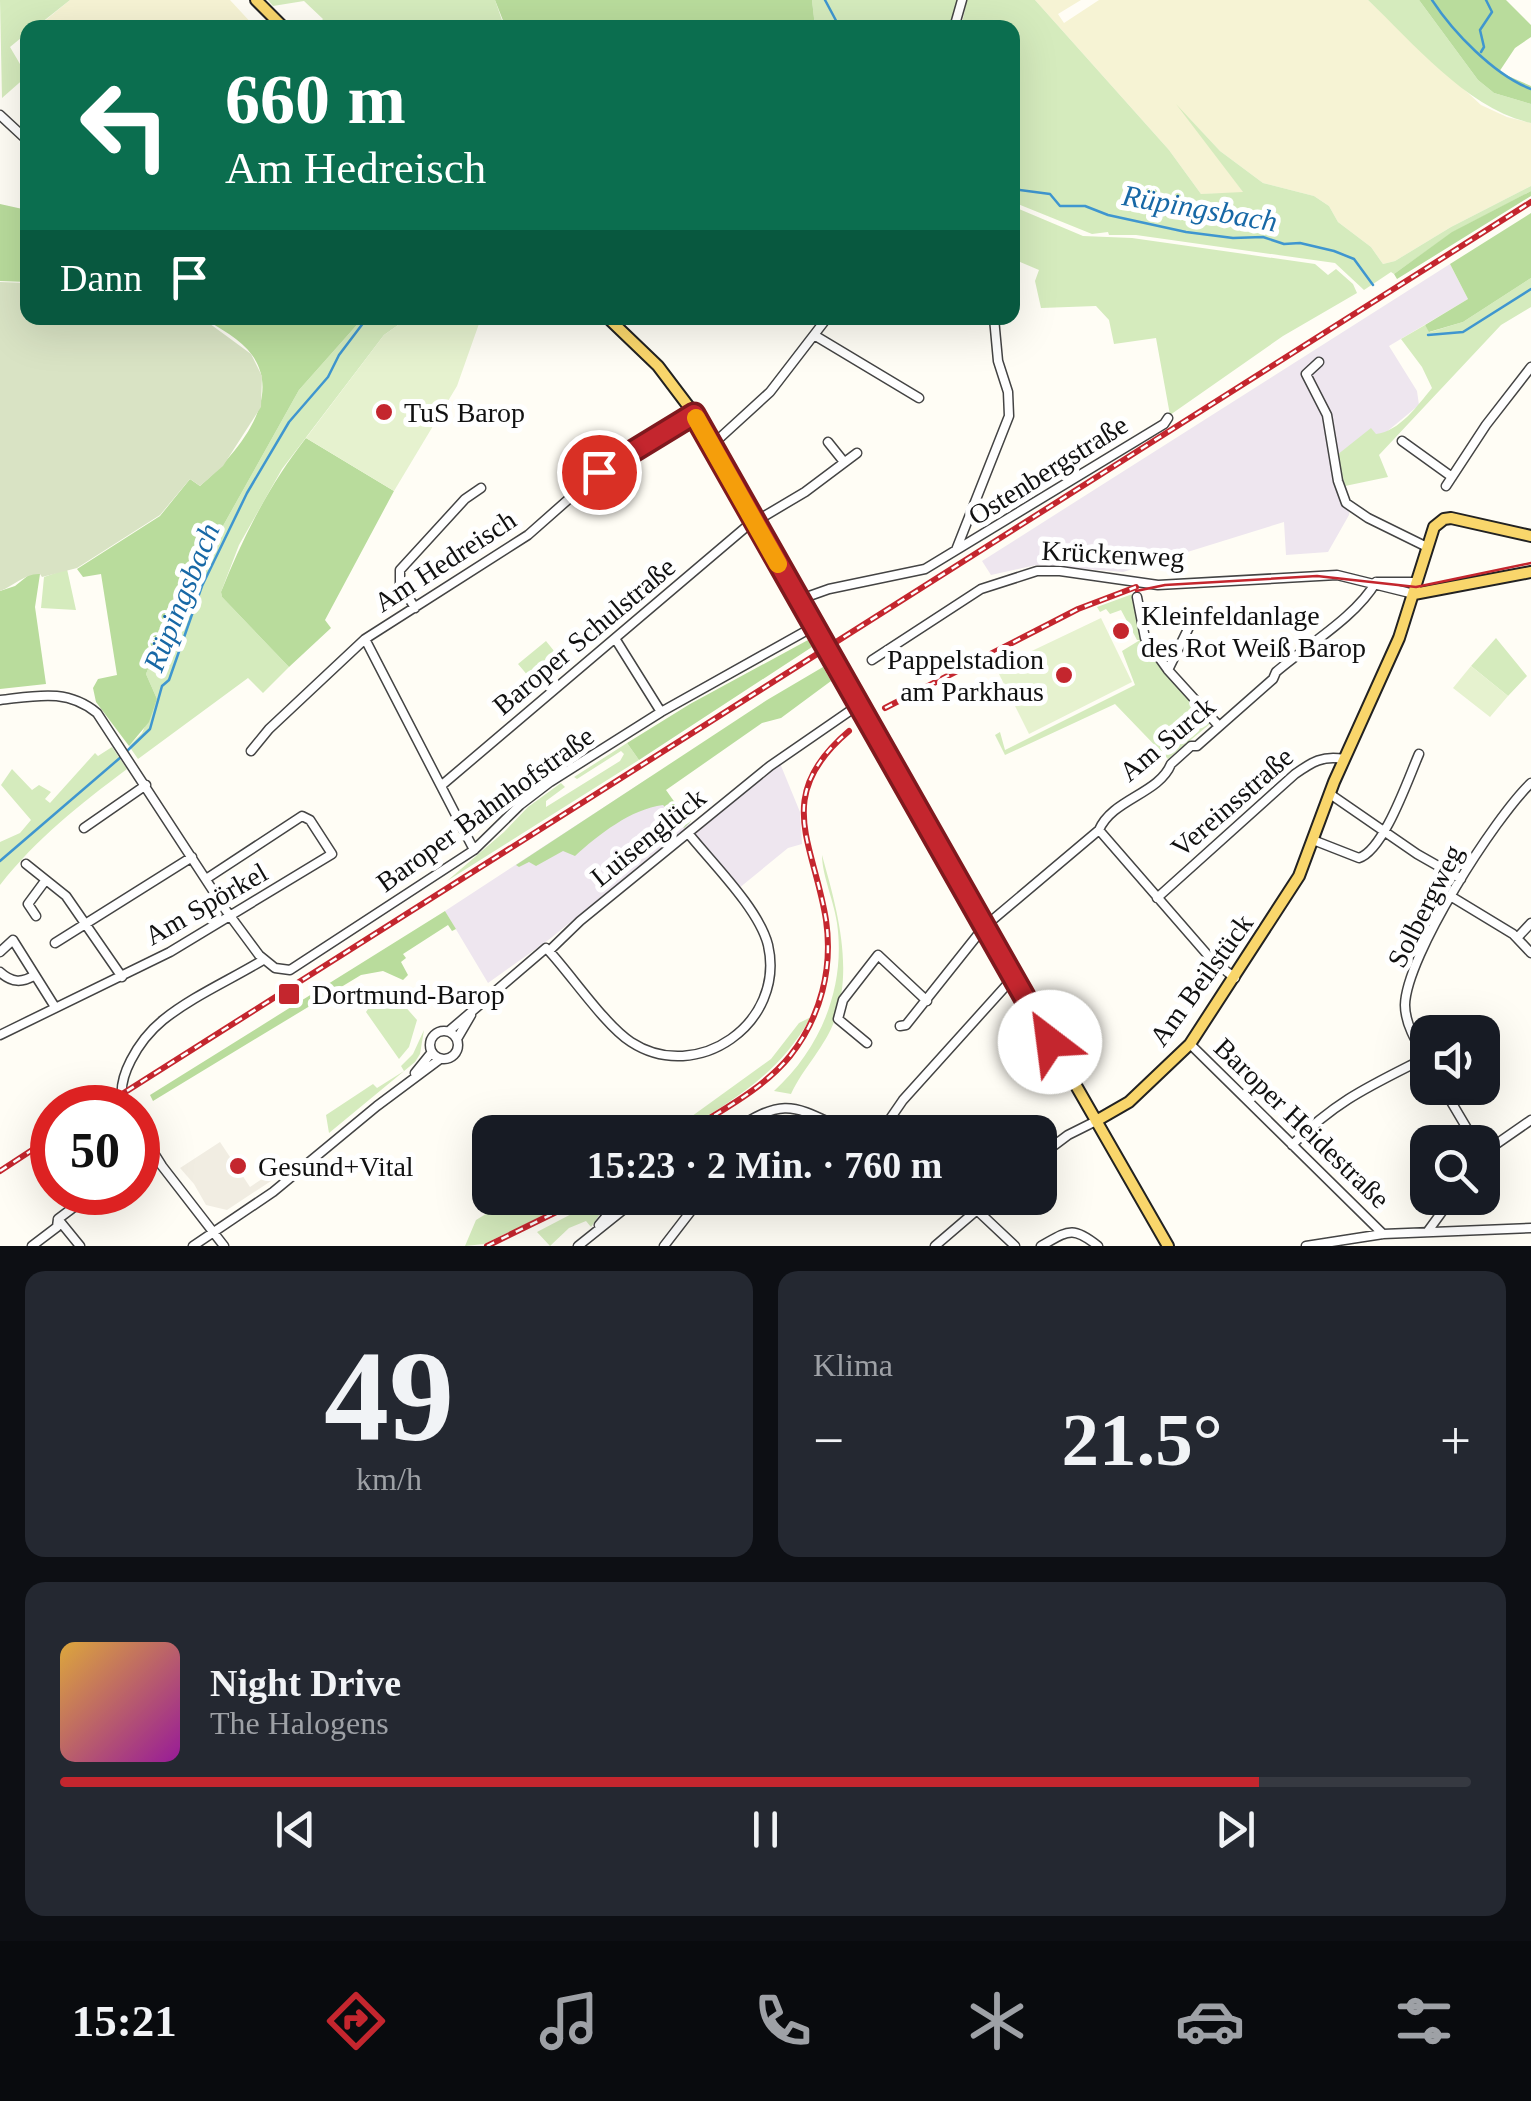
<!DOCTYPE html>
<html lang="de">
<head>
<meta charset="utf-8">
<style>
	:root { --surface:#171b24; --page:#242831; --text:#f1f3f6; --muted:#9ea1a6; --line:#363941; --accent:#c4262e }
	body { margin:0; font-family:Georgia,serif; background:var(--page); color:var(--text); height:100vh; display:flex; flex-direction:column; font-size:38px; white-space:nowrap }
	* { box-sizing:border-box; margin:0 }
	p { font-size:32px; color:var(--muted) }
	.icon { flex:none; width:55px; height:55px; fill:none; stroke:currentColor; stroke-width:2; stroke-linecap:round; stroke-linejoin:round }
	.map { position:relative; height:1246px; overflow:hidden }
	.drawer { display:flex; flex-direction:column; gap:25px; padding:25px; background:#0d0f14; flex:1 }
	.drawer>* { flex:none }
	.hud { position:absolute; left:20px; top:20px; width:1000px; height:305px; border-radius:20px; box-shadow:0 10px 40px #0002; background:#0b6e4f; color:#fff; overflow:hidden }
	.fabs { position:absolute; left:1410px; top:1015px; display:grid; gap:20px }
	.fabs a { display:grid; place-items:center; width:90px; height:90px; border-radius:20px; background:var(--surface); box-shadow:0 10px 40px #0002; font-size:50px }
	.speed { position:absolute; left:30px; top:1085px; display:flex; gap:20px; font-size:50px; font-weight:700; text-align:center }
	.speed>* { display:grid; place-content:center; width:130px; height:130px; border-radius:50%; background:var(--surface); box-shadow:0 10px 40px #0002; line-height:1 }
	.speed .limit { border:15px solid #d22; background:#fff; color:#111 }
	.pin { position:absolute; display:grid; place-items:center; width:85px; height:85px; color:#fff; margin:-42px; border:5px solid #fff; border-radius:50%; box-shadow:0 2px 10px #0007 }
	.me { position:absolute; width:110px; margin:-55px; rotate:330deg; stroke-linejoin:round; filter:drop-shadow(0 0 8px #0008) }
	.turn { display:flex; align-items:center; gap:35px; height:210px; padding:0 40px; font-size:45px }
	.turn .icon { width:130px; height:130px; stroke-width:2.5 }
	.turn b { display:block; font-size:70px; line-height:85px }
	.then { display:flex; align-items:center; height:95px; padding:0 40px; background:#0003; gap:20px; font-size:38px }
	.big { font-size:75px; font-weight:700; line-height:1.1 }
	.drawer .tile { flex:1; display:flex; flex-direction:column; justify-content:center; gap:15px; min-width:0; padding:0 35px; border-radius:20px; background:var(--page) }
	.drawer .dial { align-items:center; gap:0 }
	.dial b { font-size:130px; line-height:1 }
	.song { display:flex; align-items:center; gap:30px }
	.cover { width:120px; height:120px; border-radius:15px; background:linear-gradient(135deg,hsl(40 70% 55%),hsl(300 70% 35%)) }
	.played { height:10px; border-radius:5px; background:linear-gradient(90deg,var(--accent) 85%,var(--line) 85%) }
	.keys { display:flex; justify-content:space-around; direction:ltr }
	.heat { display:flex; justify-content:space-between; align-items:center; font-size:55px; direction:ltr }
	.drawer .tiles { flex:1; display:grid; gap:25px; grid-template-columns:1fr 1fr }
	.tile:last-child { grid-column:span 2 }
	.trip { position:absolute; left:472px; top:1115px; width:585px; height:100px; border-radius:20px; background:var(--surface); box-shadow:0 10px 40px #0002; font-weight:700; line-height:100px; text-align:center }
	.menu { display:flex; height:160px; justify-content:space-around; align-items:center; background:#090b0e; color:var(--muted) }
	.menu .icon { width:70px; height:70px }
	.menu .selected { color:var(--accent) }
	.menu b { font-size:45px; color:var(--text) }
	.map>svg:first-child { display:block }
</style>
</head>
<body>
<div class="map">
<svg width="1531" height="1246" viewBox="0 0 1531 1246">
	<rect width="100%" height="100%" fill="#fffdf5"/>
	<!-- industrial -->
	<path fill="#eee6ef" d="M1450,264l18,35 -79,47 28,45 2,14 -35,29 -8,1 -39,20 14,49 -2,11 -21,37 -42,3 -2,-33 -161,50 -87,-7 -45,10 -9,-14z
		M777,756l23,56 2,32 -14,4 -55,45 -50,-63 -132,108 -63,45 -43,-72 205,-134 40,47z"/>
	<!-- farmland -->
	<path fill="#f6f3d4" d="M70,0h160l25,27 -219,1z
		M1035,0h46l-23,14 6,9 35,-23h269l113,105 26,12 24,6v63l-80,41 -56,34 -12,3 -12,-17 -33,-25 -9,-16 -15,-10 -51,-13 -43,-32 -34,-36 58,78 -43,1 -32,-44z"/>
	<!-- green -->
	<path fill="#d5ebbd" d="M0,0h70l-34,27 -8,1 -1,5 -17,14 17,29 -25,22z
		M268,0h227l8,23 10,4h-197l7,-8 -19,-18 -31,5z
		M812,0h149l-8,28 -138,-1z
		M967,0h68l134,150 32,44 42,-2 -67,-88 44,47 43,32 51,13 15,10 9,16 33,25 12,17 12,-3 56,-34 80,-41v5l-78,41 -59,42 -3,-2 -27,18 -29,-27 -199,-28h-27l-1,-3 -16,2 -79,-32 -1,-174h-51z
		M1368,0h51l59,80 16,13 37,11v19c-63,-14 -117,-79 -163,-123z
		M1012,206l71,30 49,2 183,26 13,11 8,-6 17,15 4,9 -74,43 -113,79 -14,-77 -42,6 -5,-24 -13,-14 -55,2 -6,-27 4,-11 -26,-11z
		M1531,278v29l-30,18 -122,130 9,22 -43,9 -8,-31 34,-27 5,6c24,-3 41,-28 56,-46l-10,-21 -21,-28 24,-14 5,7 33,-10z
		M363,318h45l-24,17 -102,134 -43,76 -18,47 1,5 67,70 -26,26 -15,-15 -110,81 -9,-13 13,-13 15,-34 -11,-25c16,-37 36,-108 68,-132l85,-152z
		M67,569l9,41 -35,-2 3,-31z
		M1138,592l7,46 66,85 -43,36 -53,-55 -110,51 -10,-20 5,-3 5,18 130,-65 -13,-34 18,-11h-3l-16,-30 -11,4 -4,-5 -6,3 -3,-5z
		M1496,638l31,38 -19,20 -37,-30z
		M546,641l21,26 -27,23 -22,-26z
		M627,743l12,17 -192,121 57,-49 24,-25 33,-24 4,4 -19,14v6l74,-46 4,-7 -3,-3 -44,28 -3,-2z
		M112,747l15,22c-48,36 -90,69 -127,116v-43l20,-9 11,-13 -30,-35 11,-16 20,21 7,-5 12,7 -6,7 5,4 45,-50 3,3z
		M822,855c14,51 32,111 13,164 -9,27 -32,49 -44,75l-17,-3c47,-43 72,-104 63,-168 -3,-22 -15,-48 -15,-68z
		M382,1001l20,2 15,17 -8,27 -10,12 -33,-47 4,-6z
		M811,1017c-32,57 -75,81 -129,115h-12l101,-73 28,-36z
		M424,1030l-4,24 -5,8 -86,71 -3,-18 47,-31 4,4 27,-17 -3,-5 12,-12z
		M512,1198h68l-96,46 -19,2 11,-26z
		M602,1198h9l-20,29 -5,-6 -17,7 -19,18 -13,-14z"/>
	<!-- forest -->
	<path fill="#b9dc9c" d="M495,0h317l3,27h-301l-10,-4z
		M1419,0h87l25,25v12l-16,11 -16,24 32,14v18l-37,-11 -16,-13z
		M1531,191v5l-134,83 -3,-5 58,-42z
		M0,204l27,6v72l-27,-1z
		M1531,213v65l-68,44 -34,10 -4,-7 43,-26 -18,-35z
		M203,318h160l-64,72 -85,152c-32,24 -52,95 -68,132l11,25 -8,23 -20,24 -33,-44 -3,-14 5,-9 19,-4 -16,-101 -18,3 -6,-8 83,-53 30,-37 10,7c33,-28 85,-86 52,-131 -11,-16 -33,-27 -49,-37z
		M306,438l88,53 -69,129 6,8 -42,39 -67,-70 -1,-5c22,-55 48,-107 85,-154z
		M30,574h10l-5,33 11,77 -46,5v-98l15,-5z
		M808,640l4,7 -173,113 -12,-17 63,-39z
		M823,667l8,14 -50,37 -19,5 -96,67 12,17 8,3 5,11 -7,7 -21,-23c-32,4 -65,30 -88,51l-12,-5 -27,15 -7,-4 -10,5 -3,-2 251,-165z
		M445,911l11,18 -4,2 -4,-6 -45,29 3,4 -5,4 7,13 -5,5 -20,-9 -22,4 -208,126 -3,-6z"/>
	<!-- cemetery -->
	<path fill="#d9e3c4" d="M0,282l27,1 1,35h174l49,36 11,22 -1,31 -38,59 -23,20 -10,-7 -30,36 -83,53 -35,9 -2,-3c-15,-1 -26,12 -40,17z"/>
	<!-- pitch -->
	<path fill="#e6f2cf" d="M408,318h73l-24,68 -63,105 -88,-53 78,-103z
		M1101,618l31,64 -103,52 -33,-66z
		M1471,666l37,30 -18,21 -37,-29z"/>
	<!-- plaza -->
	<path fill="#f1ede2" d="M220,1142l30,45 18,-12 -3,-10 9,14 -47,31 -21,-5 -12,-21 -14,-16z"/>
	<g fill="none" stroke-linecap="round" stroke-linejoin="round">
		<!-- stream -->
		<path stroke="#3f96cf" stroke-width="2.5" d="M825,0l15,28
			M1432,0c21,32 62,75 99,89
			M1481,52l3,-5 -4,-17 12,-18 -6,-12
			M1012,189l38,5 10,12h25l23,9 78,17 47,6 30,-1 21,7 16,-1 34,8 20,8 19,26
			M1428,335l35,-3 68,-43
			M127,751l23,-22 12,-43 7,-6 33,-94 45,-93 42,-71 39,-45 11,-22 28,-37
			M0,861l121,-104"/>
		<defs>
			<path id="minor" d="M954,28l8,-28
				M0,115l28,26
				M814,335l105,63
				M1319,362l-13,12 21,41 11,66 8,22 22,15 59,29
				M1402,441l50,36
				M828,442l16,20
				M712,445l58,-53 57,-74
				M1446,486l40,-61 45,-58
				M956,550l53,-134 -1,-24 -10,-31 -4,-43
				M1376,582h41
				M1137,597l8,41 23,32 50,55
				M798,600l31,-11 96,-20 239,-145 4,-6
				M415,608l-15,-24v-14l65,-71 16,-11
				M365,639l109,211
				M616,640l45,72
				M872,660l109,-71 56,-18h23l98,14 179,-10 77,19
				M1168,670l21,-43
				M0,700c36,-4 67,-12 97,13l128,196 34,46 16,13 15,2 184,-120 46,-45 30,-23 111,-70 152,-85
				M251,751l18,-22 96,-90 163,-104 77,-68 89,-53
				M442,785l304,-258 59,-35 52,-39
				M1330,794l87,60 44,25
				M84,828l62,-43
				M1099,830l113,130 23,18
				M1313,840l46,18c25,-8 49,-79 60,-104
				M26,864l40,32 56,81
				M1452,897l61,37 18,19
				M1157,898l138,-124c17,-12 28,-19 49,-15
				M36,916l-8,-12 17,-23
				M1518,937l13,-14
				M55,943l137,-86
				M549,951c23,25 56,74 82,91 66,43 155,-19 137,-97 -9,-36 -56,-82 -80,-112
				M0,952l13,-12 42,67
				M0,972c12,11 22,11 35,3
				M900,1026l6,-1 78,-98 115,-97c13,-31 60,-36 72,-66l20,-18h6l76,-67 3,-7c30,-26 80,-55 100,-90
				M430 1045a14 14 0 1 1 28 0a14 14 0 1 1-28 0Z
				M449,1031l97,-83 3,3 31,-30 190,-155 87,-60
				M0,1035l170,-83 162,-98 -22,-34 -8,-4 -96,63
				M457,1039l14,-24
				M867,1043l-29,-24 5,-19 35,-45 49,46
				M1190,1044l193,190
				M1428,1062c-10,-17 -23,-37 -23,-57 1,-49 90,-188 126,-222
				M415,1073l17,-21
				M1443,1088l32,54
				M125,1108c-13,-28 16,-70 38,-88 30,-24 67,-40 100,-60
				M138,1128l24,38 62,80
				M731,1132c56,-37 62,-26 119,0
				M881,1132l22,-32 110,-122
				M1292,1145c45,-45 78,-59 133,-87
				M1482,1154l49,-34
				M1040,1156l28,-21 28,-14
				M138,1162l14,-11
				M964,1198l51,48
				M58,1219l22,27
				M599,1225l10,-12 18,-10
				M1428,1231l24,-33
				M32,1246l25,-19 1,-8 36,-27
				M193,1246l80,-54 104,-86 63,-47
				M578,1246l60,-48
				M664,1246l37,-48
				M935,1246l56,-48
				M1041,1246c27,-15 31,-21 57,0
				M1306,1246l77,-12 148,-6"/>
			<path id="major" d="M256,0l28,28
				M608,318l50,48 31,41 132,234
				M1414,594l117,-22
				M833,662l335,584
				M1096,1121l33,-19 61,-58 109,-168 35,-94 65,-144 35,-111 10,-8 7,-1 80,18"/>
		</defs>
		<!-- minor casing -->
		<use href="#minor" stroke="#444" stroke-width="11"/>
		<!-- major casing -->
		<use href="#major" stroke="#222" stroke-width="14"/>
		<!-- minor -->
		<use href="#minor" stroke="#fff" stroke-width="8"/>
		<!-- major -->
		<use href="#major" stroke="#f9d66b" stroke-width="10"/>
		<!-- tram -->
		<path stroke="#c4262e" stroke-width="2.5" d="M1136,591l29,-6 152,-9 99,11 115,-24"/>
		<defs>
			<path id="rail" d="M885,708l193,-99 58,-22
				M100,1108l1431,-906
				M687,1132c35,-22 76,-43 103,-76 31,-39 43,-88 36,-136 -12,-77 -54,-124 23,-189
				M0,1171l52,-34
				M487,1246l98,-48"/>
		</defs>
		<!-- rail casing -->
		<use href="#rail" stroke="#c4262e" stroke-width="6"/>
		<!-- rail -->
		<use href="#rail" stroke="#fff" stroke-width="2.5" stroke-dasharray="8" stroke-linecap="butt"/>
		<defs>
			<path id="major-bridge" d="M821,641l12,21"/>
		</defs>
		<!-- major-bridge casing -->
		<use href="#major-bridge" stroke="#222" stroke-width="14" stroke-linecap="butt"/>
		<!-- major-bridge -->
		<use href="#major-bridge" stroke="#f9d66b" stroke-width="10"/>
	</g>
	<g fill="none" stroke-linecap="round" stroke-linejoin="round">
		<defs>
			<path id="route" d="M599,472l95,-58 356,628"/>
		</defs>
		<!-- route casing -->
		<use href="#route" stroke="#7f191e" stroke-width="25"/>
		<!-- route -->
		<use href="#route" stroke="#c4262e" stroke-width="18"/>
		<!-- slow -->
		<path stroke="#f59e0b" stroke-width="18" d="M696,418l82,146"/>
	</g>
	<!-- markers -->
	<g fill="#c4262e" stroke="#fff" stroke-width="4">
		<circle cx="384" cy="412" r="10"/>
		<circle cx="1121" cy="631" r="10"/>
		<circle cx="1064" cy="675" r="10"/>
		<rect x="277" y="982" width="24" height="24" rx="5"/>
		<circle cx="238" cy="1166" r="10"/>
	</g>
	<g text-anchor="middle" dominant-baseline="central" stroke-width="10" stroke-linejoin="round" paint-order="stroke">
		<!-- poi labels -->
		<g font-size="28" fill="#111" stroke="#fff" text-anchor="start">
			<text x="404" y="412">TuS Barop</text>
			<text x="1141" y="615">Kleinfeldanlage<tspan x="1141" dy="32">des Rot Weiß Barop</tspan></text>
			<text x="1044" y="659" text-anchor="end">Pappelstadion<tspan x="1044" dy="32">am Parkhaus</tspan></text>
			<text x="312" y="994">Dortmund-Barop</text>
			<text x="258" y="1166">Gesund+Vital</text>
		</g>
		<!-- street labels -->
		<g font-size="28" fill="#111" stroke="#fff">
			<text transform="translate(1048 470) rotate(-32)">Ostenbergstraße</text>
			<text transform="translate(1113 554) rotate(3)">Krückenweg</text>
			<text transform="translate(445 561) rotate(-33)">Am Hedreisch</text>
			<text transform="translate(584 636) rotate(-40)">Baroper Schulstraße</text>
			<text transform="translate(1167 739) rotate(-40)">Am Surck</text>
			<text transform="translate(1232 802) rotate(-41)">Vereinsstraße</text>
			<text transform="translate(485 809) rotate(-36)">Baroper Bahnhofstraße</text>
			<text transform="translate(648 837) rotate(-39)">Luisenglück</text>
			<text transform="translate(206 904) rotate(-30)">Am Spörkel</text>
			<text transform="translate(1425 906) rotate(-63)">Solbergweg</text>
			<text transform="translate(1201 980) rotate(-54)">Am Beilstück</text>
			<text transform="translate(1302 1123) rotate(44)">Baroper Heidestraße</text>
		</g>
		<!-- water labels -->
		<g font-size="30" font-style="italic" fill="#1768a6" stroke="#fff">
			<text transform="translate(1200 208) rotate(10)">Rüpingsbach</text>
			<text transform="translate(181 597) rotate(-68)">Rüpingsbach</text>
		</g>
	</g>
</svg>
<div class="fabs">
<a><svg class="icon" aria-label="sound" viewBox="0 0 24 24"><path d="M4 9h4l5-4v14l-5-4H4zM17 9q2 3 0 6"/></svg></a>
<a><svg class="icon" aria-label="search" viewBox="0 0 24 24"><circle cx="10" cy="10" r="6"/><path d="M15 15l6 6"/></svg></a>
</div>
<div class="speed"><div class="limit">50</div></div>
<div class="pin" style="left:599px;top:472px;background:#d93025"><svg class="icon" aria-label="arrive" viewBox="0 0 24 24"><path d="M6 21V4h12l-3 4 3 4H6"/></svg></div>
<svg class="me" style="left:1050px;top:1042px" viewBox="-20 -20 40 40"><circle r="19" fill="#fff"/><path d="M0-13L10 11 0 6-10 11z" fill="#c4262e"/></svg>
<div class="trip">15:23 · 2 Min. · 760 m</div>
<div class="hud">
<div class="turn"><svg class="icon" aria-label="left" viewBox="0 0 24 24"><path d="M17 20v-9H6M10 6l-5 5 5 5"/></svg><div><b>660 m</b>Am Hedreisch</div></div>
<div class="then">Dann<svg class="icon" aria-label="arrive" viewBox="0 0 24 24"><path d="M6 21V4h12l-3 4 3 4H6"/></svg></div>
</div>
</div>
<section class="drawer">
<div class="tiles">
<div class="tile dial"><b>49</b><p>km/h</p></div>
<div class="tile"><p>Klima</p>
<div class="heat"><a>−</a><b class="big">21.5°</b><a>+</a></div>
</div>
<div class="tile">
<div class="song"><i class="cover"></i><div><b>Night Drive</b><p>The Halogens</p></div></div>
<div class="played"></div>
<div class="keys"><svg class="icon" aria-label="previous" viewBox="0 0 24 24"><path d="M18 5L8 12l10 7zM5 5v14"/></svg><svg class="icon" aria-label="pause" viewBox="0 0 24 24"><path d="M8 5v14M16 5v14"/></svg><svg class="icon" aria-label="next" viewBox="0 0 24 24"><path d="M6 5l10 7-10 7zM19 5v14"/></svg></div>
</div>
</div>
</section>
<nav class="menu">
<b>15:21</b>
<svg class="icon selected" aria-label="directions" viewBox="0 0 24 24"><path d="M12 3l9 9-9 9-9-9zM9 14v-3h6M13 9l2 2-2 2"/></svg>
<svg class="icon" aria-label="music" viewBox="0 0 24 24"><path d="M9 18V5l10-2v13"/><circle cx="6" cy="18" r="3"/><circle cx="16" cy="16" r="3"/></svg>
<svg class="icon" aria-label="phone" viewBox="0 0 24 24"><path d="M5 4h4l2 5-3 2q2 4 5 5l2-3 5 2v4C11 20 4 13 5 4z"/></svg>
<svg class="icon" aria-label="climate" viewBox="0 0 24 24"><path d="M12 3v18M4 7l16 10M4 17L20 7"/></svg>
<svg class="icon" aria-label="car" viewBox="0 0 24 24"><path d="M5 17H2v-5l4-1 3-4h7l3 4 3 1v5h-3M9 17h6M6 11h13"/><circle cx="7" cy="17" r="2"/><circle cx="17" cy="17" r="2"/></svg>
<svg class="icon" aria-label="filters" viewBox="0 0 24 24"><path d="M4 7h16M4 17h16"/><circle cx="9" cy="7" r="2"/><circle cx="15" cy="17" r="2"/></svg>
</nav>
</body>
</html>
